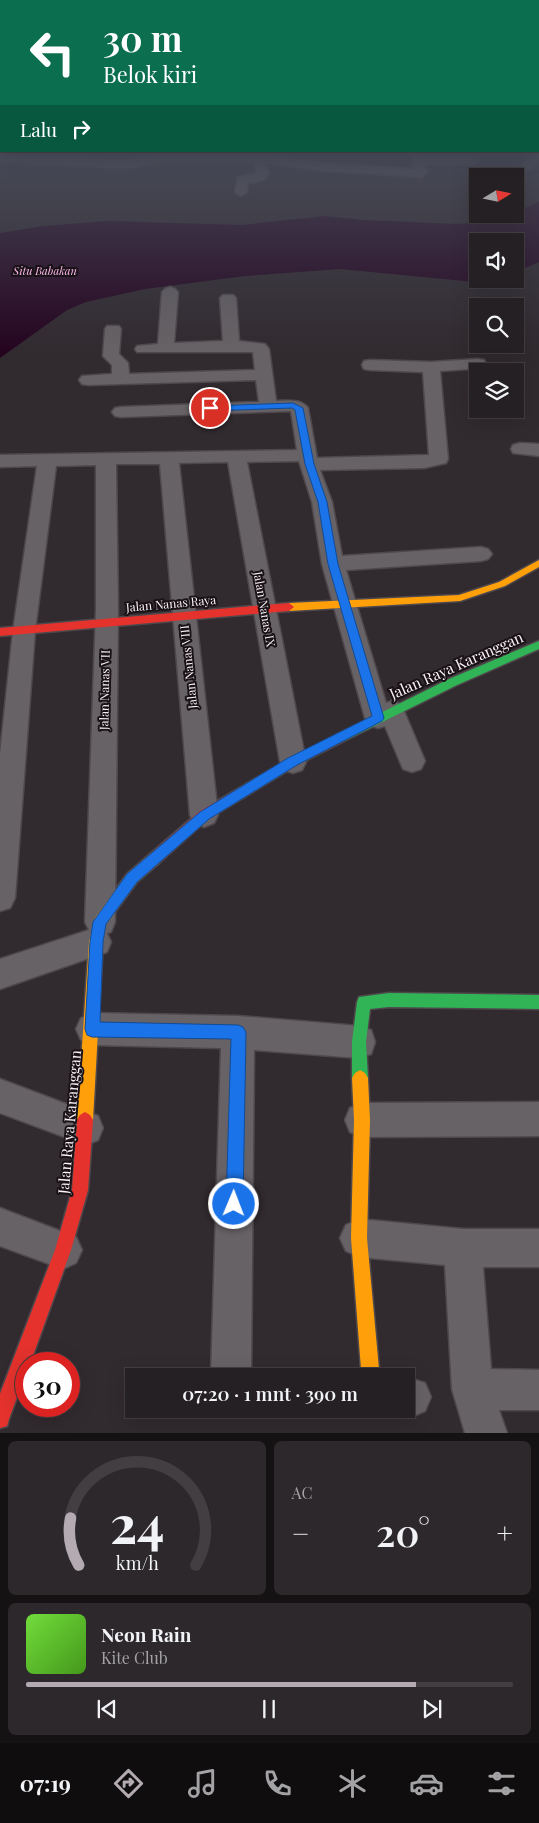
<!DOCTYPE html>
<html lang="id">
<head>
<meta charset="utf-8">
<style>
	:root { --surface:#252023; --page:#2d282b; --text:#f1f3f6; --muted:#a3a3a6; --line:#423e41; --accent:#b3abb1 }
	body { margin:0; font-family:"Playfair Display",serif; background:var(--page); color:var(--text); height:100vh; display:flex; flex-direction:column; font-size:19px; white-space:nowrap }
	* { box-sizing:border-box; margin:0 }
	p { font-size:16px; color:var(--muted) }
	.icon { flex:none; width:28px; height:28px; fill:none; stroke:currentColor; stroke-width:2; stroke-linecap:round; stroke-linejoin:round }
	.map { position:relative; height:1433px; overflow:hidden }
	.side { display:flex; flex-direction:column; gap:8px; padding:8px; background:#141213; flex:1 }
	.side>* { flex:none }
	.top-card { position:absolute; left:0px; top:0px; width:540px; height:152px; box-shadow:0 5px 20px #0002,0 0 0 1px var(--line); background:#0b6e4f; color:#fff; overflow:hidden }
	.needle { width:32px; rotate:80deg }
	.fabs { position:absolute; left:469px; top:168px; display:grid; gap:10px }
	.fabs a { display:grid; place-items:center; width:55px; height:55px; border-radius:0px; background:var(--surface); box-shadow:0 5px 20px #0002,0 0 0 1px var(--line); font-size:25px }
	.speed { position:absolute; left:15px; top:1352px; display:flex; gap:10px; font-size:25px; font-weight:700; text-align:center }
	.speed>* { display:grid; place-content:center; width:65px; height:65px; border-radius:50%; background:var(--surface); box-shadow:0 5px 20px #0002,0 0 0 1px var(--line); line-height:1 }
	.speed .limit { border:8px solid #d22; background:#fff; color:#111 }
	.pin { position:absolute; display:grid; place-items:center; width:42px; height:42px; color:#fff; margin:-21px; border:2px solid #fff; border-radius:50%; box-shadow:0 1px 5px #0007 }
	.me { position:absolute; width:55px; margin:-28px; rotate:1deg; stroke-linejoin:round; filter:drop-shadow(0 0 4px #0008) }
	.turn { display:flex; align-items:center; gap:18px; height:105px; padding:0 20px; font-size:22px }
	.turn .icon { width:65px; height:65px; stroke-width:2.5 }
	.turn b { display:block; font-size:35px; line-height:42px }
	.then { display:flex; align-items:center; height:48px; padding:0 20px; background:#0003; gap:10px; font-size:19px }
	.big { font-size:38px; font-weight:600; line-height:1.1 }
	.side .card { flex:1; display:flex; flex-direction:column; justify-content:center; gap:8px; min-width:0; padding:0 18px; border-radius:8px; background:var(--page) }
	.side .dial { align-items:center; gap:0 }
	.dial svg { height:130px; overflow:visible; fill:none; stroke:var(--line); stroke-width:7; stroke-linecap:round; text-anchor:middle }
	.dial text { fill:var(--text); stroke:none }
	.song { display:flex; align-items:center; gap:15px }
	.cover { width:60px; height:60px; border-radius:8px; background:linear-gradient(135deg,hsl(100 70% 55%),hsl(100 70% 35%)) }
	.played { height:5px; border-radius:2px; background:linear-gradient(90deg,var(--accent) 80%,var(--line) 80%) }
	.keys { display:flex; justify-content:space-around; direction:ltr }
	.heat { display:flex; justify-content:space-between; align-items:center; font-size:28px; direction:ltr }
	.side .tiles { flex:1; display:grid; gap:8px; grid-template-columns:1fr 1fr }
	.card:last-child { grid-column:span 2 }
	.trip { position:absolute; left:125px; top:1368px; width:290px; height:50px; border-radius:0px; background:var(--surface); box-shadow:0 5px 20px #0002,0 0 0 1px var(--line); font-weight:600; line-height:50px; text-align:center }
	.tabs { display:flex; height:80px; justify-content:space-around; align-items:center; background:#0f0d0e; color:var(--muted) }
	.tabs .icon { width:35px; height:35px }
	.tabs .current { color:var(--accent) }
	.tabs b { font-size:22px; color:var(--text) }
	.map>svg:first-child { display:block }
</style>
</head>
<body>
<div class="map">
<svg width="539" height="1433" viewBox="0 0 539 1433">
	<rect width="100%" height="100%" fill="#312a2f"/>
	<!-- water -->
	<path fill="#250420" d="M539,202v60l-21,9 -3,1v-31h-37v38h7l-10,3 -135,-13 -95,7 -100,13 -59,13 -19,8 -67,48v-125l43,-7 65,-5 133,4 84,-9 38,4 95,4 31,-3 26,-7v-2z"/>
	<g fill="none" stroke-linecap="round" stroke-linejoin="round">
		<defs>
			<path id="street" d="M539,150v10l-6,8h-8l-2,-3 10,-14z
				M253,151h12l-1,4 63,8 87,6 -3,-18h12l1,5h50l6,4 -6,4h-49l2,9 -6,4 -94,-6 -62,-8 4,11c-5,8 -12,8 -21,9l-1,9 -6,4 -6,-4 3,-15 19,-4 -4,-11h-90l-37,6 -126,-6v-8l126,6 37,-6h90z
				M170,287l5,2 3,3 -4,51 49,-2 -3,-43 3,-3h10l3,3 3,43 26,3 4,5 7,52c10,0 25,-3 32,7l9,50 112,-3 -6,-83 -53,-2 -6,-1 -2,-4 2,-4 6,-1 61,2 47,-3 6,1 2,4 -2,4 -44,3 8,88 -2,4 -22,5 -104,2 12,32 10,54 139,-9 7,2 4,5 -4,5 -7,2 -135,9 40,133 6,-2 9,3 24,57 -4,8 -9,3 -9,-3 -18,-43 -7,2 -9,-3 -4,-7 -43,-154 -10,-62 -13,-41 -52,1 59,300 -4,8 -9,3 -9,-3 -4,-8 -52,-300 -49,1 39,352 -4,8 -10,4 -10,-4 -4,-8 -30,-351h-44l2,146 -3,312 -4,10 -4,1 4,9 -4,10 -107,37v-30l89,-29 -4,-8 11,-312v-145l-40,1 -21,165 -20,267 -5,10 -10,3v-157l13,-123 24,-165 -37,1v-12l297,-5 -6,-39 -170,6 -6,-1 -3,-4 3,-4 6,-1 138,-5 -3,-22 -168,5 -6,-1 -3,-4 3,-4 30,-2v-9l-9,-9 2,-27 2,-3h12l2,3 -2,25 9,9 1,11 126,-4 -2,-18h-116l-2,-3 2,-3 21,-2 4,-52 3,-3z
				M520,443l19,1v12l-26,-3 -2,-4 2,-4z
				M92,1013l146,3 121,10 12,4 4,12 -4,12 -12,4 -105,-8 -3,326h-40l10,-328 -129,-3 -11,-5 -5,-11 5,-11z
				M0,1079l98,37 5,12 -5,12 -12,5 -86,-32z
				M539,1102v34l-177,1 -12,-5 -5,-12 5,-12 12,-5z
				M0,1208l76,29 6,13 -6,13 -13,6 -63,-23z
				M359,1219l104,10h76v38h-56l8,102 48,1v40h-40l8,23h-42l-13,-44 -7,-124 -86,-8 -13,-6 -6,-13 6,-13z
				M406,1377l19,6 6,14 -6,14 -14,6 -19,-6 -2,-2h16z"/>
			<path id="fast" d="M539,641v8l-82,36 -113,56h-8l-2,-3 2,-3 113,-56z
				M389,993l150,2v14l-150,-2 -19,2 -4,33 2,36 -3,5 -5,3 -5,-3 -3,-5v-36l5,-40 2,-5z"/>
			<path id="slow" d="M539,560v7l-34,19 -45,15 -171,10 -5,-4 5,-4 170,-8 40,-13z
				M154,853l5,2 1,4 -1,4 -22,19 -31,42 -3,18 -10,178 -3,5 -5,3 -5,-3 -3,-5 12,-178 6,-24 32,-44 22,-19z
				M360,1070l5,3 3,5 2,42 -3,118 12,131 3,7h-18l-3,-7 -10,-131 3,-118 -2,-42 3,-5z"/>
			<path id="jam" d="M289,603l5,4 -5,4 -289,25v-8z
				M340,733l4,2 2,3 -2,3 -47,24 -89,54 -49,44 -5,2 -5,-2 -1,-4 1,-4 51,-44 89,-52z
				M85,1112l5,3 3,5 -5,70 -17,60 -41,114h-4v9l-17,46 -2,7 -7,2v-34l55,-144 17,-60 5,-70 3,-5z"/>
		</defs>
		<!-- street casing -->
		<use href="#street" stroke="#4e484c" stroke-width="3"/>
		<!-- fast casing -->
		<use href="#fast" stroke="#4e484c" stroke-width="3"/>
		<!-- slow casing -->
		<use href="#slow" stroke="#4e484c" stroke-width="3"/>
		<!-- jam casing -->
		<use href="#jam" stroke="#4e484c" stroke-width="3"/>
		<!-- street -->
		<use href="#street" fill="#676265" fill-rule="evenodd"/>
		<!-- fast -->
		<use href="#fast" fill="#30b455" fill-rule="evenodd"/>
		<!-- slow -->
		<use href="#slow" fill="#ff9f0a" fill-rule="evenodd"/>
		<!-- jam -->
		<use href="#jam" fill="#e5322d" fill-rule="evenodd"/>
	</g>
	<!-- sky -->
	<linearGradient id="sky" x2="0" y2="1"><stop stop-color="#1b171a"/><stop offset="0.43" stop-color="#484a58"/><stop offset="1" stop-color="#484a58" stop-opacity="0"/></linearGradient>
	<rect width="539" height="351" fill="url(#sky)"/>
	<!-- route -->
	<path fill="#1a73e8" stroke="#114b97" d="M293,403l10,5 11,56 13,38 11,62 46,154 -2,3 -85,44 -88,54 -72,63 -31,42 -3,18 -3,80 138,3 5,2 3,5 -3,172 -3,6 -6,2 -5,-2 -3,-6 5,-165 -139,-2 -5,-2 -2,-6 5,-87 3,-20 34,-48 73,-62 88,-54 84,-42 -44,-152 -10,-62 -13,-38 -10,-54 -3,-2 -82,3 -4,-3 4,-2z"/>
	<g text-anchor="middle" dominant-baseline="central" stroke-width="4" stroke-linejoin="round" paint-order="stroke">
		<!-- far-water labels -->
		<g font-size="11" font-style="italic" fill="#fdb8eb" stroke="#181216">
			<text x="45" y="270">Situ Babakan</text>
		</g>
		<!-- street labels -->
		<g font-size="12" fill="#f9f1f7" stroke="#181216">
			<text transform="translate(171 603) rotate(-5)">Jalan Nanas Raya</text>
			<text transform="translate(265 609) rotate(80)">Jalan Nanas IX</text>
			<text transform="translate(188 667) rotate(-96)">Jalan Nanas VIII</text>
			<text transform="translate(104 690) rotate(-89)">Jalan Nanas VII</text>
		</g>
		<!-- near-street labels -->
		<g font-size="15" fill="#f9f1f7" stroke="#181216">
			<text transform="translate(456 665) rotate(-24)">Jalan Raya Karanggan</text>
			<text transform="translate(69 1122) rotate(-85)">Jalan Raya Karanggan</text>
		</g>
	</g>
</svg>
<div class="fabs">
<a><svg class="needle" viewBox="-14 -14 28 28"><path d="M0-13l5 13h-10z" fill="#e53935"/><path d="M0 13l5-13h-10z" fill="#a3a3a6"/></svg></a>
<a><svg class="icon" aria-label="sound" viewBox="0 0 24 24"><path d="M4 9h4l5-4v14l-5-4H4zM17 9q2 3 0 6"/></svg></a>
<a><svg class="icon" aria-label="search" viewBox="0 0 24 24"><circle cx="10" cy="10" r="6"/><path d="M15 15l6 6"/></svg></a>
<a><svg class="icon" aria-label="layers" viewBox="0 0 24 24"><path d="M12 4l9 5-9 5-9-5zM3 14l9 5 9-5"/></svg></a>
</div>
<div class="speed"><div class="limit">30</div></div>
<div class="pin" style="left:210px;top:408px;background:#d93025"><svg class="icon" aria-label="arrive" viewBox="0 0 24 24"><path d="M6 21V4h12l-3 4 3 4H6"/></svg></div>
<svg class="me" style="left:234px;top:1204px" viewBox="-20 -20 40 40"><circle r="17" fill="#1a73e8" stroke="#fff" stroke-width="3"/><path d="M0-11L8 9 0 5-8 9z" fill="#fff"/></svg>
<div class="trip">07:20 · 1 mnt · 390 m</div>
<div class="top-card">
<div class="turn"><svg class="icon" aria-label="left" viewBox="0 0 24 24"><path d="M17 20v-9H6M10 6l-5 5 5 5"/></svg><div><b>30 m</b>Belok kiri</div></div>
<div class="then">Lalu<svg class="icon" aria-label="right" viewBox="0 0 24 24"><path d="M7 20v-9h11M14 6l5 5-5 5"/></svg></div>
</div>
</div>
<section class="side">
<div class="tiles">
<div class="card dial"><svg viewBox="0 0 100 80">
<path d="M14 69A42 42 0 1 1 86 69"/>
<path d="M14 69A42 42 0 0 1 9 40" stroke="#b3abb1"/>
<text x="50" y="56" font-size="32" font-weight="700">24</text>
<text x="50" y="72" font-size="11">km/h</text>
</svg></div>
<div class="card"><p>AC</p>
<div class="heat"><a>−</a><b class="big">20°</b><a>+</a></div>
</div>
<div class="card">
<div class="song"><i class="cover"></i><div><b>Neon Rain</b><p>Kite Club</p></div></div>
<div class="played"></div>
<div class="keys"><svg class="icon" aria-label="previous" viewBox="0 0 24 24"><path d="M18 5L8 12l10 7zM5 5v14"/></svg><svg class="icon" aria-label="pause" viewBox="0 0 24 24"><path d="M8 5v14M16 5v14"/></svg><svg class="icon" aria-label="next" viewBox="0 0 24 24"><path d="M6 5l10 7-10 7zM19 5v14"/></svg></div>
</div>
</div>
</section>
<nav class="tabs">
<b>07:19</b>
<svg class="icon current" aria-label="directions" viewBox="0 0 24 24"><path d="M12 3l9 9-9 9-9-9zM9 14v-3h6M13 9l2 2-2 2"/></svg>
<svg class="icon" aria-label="music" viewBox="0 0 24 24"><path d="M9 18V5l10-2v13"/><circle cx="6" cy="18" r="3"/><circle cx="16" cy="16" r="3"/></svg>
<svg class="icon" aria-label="phone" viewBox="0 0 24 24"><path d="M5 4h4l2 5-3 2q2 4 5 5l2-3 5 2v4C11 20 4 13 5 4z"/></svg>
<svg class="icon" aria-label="climate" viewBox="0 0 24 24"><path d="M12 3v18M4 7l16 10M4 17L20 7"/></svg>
<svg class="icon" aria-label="car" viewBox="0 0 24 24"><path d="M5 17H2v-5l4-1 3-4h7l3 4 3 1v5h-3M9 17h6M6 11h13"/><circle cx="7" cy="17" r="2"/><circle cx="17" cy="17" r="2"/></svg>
<svg class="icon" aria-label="filters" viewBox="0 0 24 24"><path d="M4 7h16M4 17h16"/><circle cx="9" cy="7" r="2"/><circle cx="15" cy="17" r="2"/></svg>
</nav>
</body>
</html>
